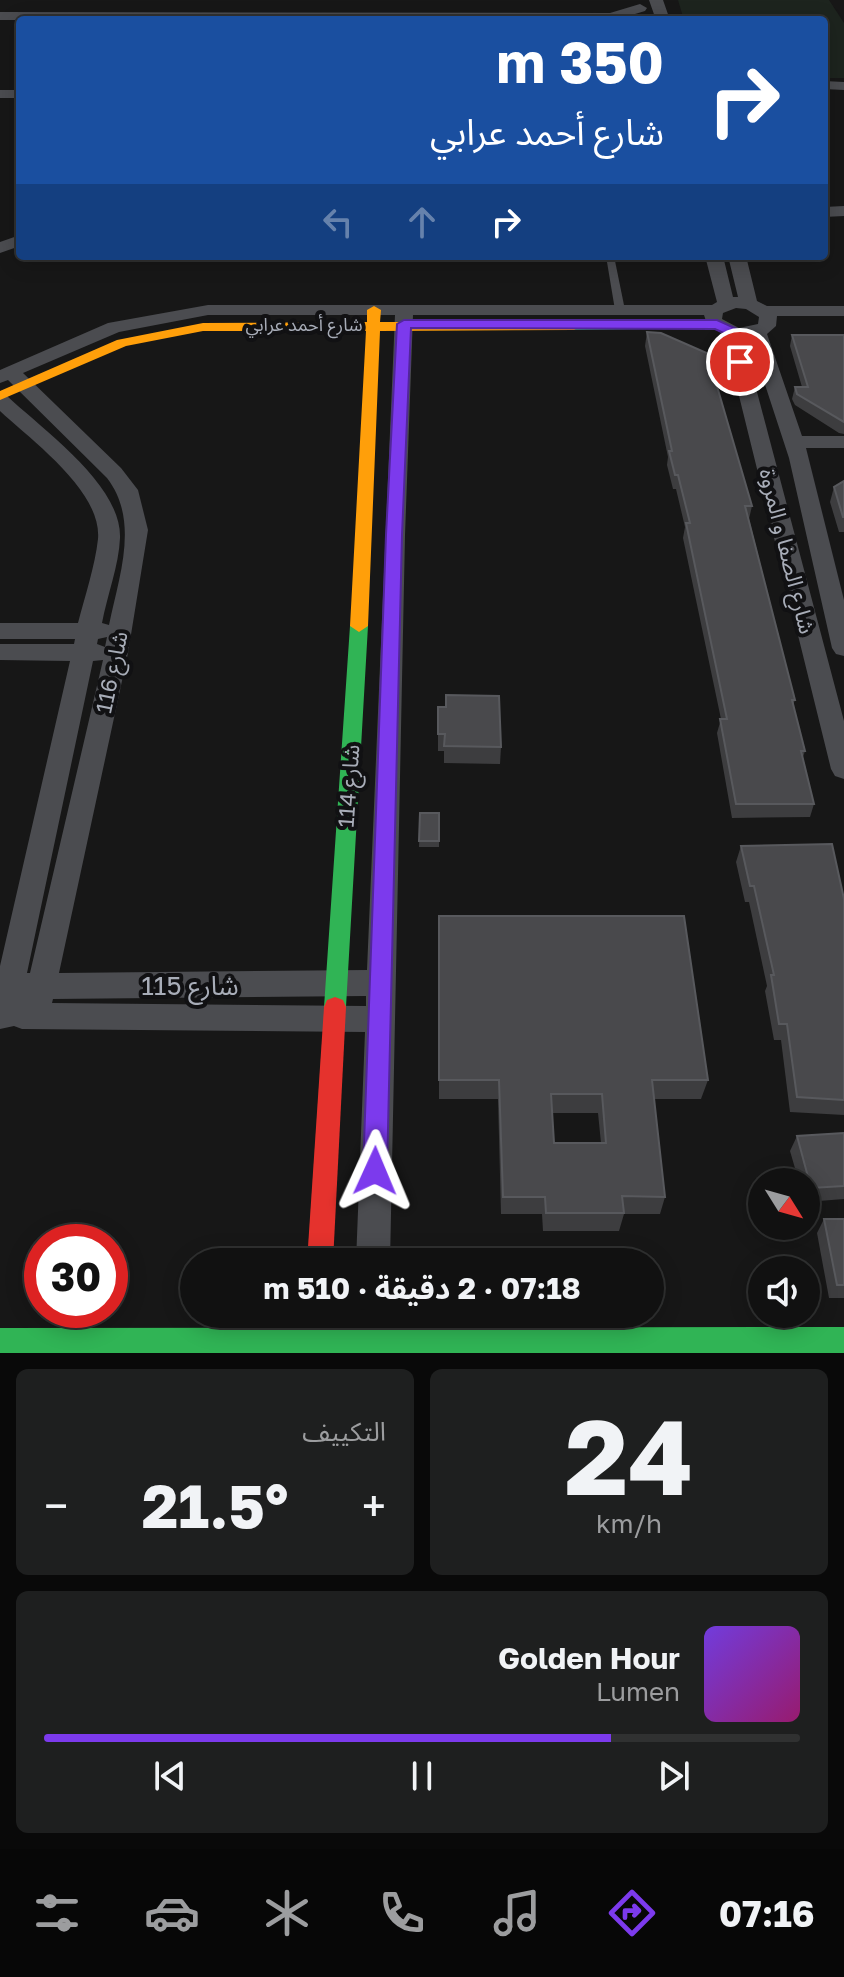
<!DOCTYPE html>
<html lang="ar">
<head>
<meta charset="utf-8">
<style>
	:root { --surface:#111; --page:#1e1f1f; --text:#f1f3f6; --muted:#9c9d9f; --line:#303131; --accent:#7c3aed }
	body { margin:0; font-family:"Golos Text","Noto Sans Arabic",sans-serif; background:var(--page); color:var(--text); direction:rtl; height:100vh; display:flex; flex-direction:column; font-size:30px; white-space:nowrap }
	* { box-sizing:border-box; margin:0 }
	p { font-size:26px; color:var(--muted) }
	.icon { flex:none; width:44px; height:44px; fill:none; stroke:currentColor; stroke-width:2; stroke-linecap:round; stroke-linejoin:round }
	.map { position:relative; height:1353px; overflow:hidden; direction:ltr }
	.panel { display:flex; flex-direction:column; gap:16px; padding:16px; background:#090909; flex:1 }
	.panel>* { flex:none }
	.top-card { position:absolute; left:16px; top:16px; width:812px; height:244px; border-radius:8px; box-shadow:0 4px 20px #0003,0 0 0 2px var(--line); direction:rtl; background:#1a4fa0; color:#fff; overflow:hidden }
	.needle { width:52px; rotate:127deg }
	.controls { position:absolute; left:748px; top:1168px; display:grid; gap:16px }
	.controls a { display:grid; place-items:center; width:72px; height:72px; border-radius:50%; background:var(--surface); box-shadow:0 4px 20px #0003,0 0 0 2px var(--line); font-size:40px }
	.speed { position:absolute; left:24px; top:1224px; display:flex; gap:16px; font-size:40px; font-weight:700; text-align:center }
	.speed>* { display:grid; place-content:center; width:104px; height:104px; border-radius:50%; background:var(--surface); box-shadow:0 4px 20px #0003,0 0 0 2px var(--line); line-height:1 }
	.speed .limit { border:12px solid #d22; background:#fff; color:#111 }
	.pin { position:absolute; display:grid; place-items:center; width:68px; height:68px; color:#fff; margin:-34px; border:4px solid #fff; border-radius:50%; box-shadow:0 2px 8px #0007 }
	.me { position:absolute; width:88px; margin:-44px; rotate:1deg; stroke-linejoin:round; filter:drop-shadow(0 0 6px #0008) }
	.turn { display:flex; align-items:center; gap:28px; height:168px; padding:0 32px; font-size:36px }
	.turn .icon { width:104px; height:104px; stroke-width:2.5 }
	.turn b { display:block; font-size:56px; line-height:68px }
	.lanes { display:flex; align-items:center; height:76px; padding:0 32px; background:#0003; justify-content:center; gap:40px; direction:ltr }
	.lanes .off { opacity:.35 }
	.big { font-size:60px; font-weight:700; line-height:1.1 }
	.panel .widget { flex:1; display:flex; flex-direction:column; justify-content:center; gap:12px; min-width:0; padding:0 28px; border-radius:12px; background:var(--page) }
	.panel .dial { align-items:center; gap:0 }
	.dial b { font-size:104px; line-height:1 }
	.song { display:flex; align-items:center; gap:24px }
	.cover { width:96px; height:96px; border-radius:12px; background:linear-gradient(135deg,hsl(260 70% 55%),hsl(320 70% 35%)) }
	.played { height:8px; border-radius:4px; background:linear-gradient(90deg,var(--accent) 75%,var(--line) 75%) }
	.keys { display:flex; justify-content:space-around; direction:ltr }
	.heat { display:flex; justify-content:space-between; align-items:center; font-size:44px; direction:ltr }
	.panel .tiles { flex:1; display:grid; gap:16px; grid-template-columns:1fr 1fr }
	.widget:last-child { grid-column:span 2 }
	.trip { position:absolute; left:180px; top:1248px; width:484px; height:80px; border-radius:40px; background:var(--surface); box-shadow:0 4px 20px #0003,0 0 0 2px var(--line); font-weight:700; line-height:80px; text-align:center; direction:rtl }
	.tabs { display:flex; height:128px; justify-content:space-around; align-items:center; background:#070707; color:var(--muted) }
	.tabs .icon { width:56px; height:56px }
	.tabs .on { color:var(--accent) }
	.tabs b { font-size:36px; color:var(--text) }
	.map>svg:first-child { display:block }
</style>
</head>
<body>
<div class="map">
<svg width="844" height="1353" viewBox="0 0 844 1353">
	<rect width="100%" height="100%" fill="#171717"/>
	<!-- green -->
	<path fill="#1d241e" d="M678,0h151l15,23v55h-20v-58h-140z"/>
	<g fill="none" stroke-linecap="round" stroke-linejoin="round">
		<!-- lane -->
		<path fill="#4b4c50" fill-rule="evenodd" d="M606,256h8l11,54 -2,2h-6l-2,-2z"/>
		<!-- street -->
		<path fill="#4b4c50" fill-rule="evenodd" d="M649,0h14l7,20h-14z
			M640,4l7,4 -2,3 -30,9h-615v-8l610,1z
			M824,81l20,1v8l-20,-1z
			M0,90h20v8h-20z
			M844,206v10l-20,1v-10z
			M20,235v11l-20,7v-11z
			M705,256h18l10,41h5l-10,-41h18l11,45 10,5h77v10h-67l-1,10 -9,8 35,102h42v12h-38l38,152v56l-8,-2 -4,-6 -43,-190 -39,-119h-7l101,382v58l-9,-3 -4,-7 -107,-434 -17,-11 -3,-9h-291l-8,220 -15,727h-34l9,-230 -343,-3 -8,-3 -14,3v-63l70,-305 -70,-1v-16h74l1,-5h-75v-16h78c7,-27 17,-57 20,-84 4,-48 -66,-98 -98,-128v-17l7,2c35,33 115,89 113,142 -1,27 -13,58 -18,85l7,2c10,-49 31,-104 -2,-147l-99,-98 -8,3v-13l108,-47 100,-18h504l5,-3zM736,308l10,1 13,8 -1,7 -19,4 -17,-9 1,-6zM208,315h187l-28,655 -308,3 69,-320 20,-123 -10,-40 -17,-22 -98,-95 96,-41zM107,637l-2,10 -8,-3 1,-5zM103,660l-73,313h-3l66,-312zM366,996v10l-314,-3 1,-4z
			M354,1314h34v39h-34z"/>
		<!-- fast -->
		<path fill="#30b455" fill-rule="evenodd" d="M717,321l7,4 -2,3 -148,2 -7,-4 7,-4z
			M359,620l9,6 -22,381 -3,7 -8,3 -8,-3 -3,-7 26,-381z
			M844,1327v26h-844v-25z"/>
		<!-- slow -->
		<path fill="#ff9f0a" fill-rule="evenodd" d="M374,306l7,4 -1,12h194l7,4 -7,4 -194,1 -12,295 -9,6 -9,-6 16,-295h-163l-77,15 -126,54v-9l117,-51 86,-17 164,-1v-12z"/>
		<!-- jam -->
		<path fill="#e5322d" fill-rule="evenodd" d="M335,997l8,3 3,7 -13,255h-26l17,-255 3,-7z"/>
	</g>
	<!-- wall -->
	<path fill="#3d3d3f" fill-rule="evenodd" d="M647,332l88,37 -2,14 -17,-1 36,124 -3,13 46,181 -2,5 12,46 -2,6 11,47 -4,13 -78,1 -15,-85 4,-14 -38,-181 2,-11 -9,-38h-3l-6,-24 1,-8 -23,-111z
		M792,335h52v99l-5,-1 -44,-28 -3,-6 3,-12h7l-12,-41z
		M844,481v51h-5l-9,-30 4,-15z
		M438,707l63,40 -1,17 -56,-1v-12h-6z
		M420,813h19v34h-20z
		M741,846l103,53v216l-54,-3 -9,-72h-7l-9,-49 2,-5 -18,-84h-4l-9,-40z
		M439,916l269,164 -7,19h-47l11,98 -5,17h-36l-5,17h-76l-1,-17h-41l-3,-115h-59zM552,1113h46l3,30h-47z
		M844,1133v66l-38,3v-20h-7l-9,-31 7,-15z
		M824,1219h20v79h-15l-12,-65z"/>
	<!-- building -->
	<path fill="#49494c" stroke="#58595d" stroke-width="2" fill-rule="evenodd" d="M647,332l14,1 73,32 1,4h-23l40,137h-7l50,194h-3l13,51h-4l13,53h-78l-16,-85h7l-41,-196h4l-12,-48h-3l-6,-24h3z
		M792,335h52v87l-47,-28 -2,-7h13z
		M844,481v36h-1l-9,-30z
		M446,695l53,1 2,51 -57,-1 1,-12h-7v-27h8z
		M420,813h19v28h-20z
		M832,844l12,55v201l-47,-3 -10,-73h-8l-8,-49h3l-20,-89h-4l-9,-40z
		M439,916h245l24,164h-56l13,117 -43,-1 2,17h-78l-1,-16h-42l-4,-117h-60zM551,1094h51l4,49h-52z
		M844,1133v53l-33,2 -14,-52z
		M824,1219h20v66h-7z"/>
	<!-- route -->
	<path fill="#7c3aed" stroke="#51269a" stroke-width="2" d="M404,320h313l20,9 10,33 -2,3h-10l-9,-31 -11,-5 -304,-1 -9,207 -15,636 -3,8 -9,4 -9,-4 -3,-8 23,-636 11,-211z"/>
	<g text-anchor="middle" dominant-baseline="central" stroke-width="8" stroke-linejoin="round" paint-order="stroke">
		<!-- far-street labels -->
		<g font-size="18" fill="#a8adb8" stroke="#111113">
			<text x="304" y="324">شارع أحمد عرابي</text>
		</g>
		<!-- street labels -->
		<g font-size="22" fill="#a8adb8" stroke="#111113">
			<text transform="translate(788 551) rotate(76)">شارع الصفا و المروة</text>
			<text transform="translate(111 672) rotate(-78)">شارع 116</text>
			<text transform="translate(348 786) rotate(-86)">شارع 114</text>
		</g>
		<!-- near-street labels -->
		<g font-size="26" fill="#a8adb8" stroke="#111113">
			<text x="190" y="985">شارع 115</text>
		</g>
	</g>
</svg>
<div class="controls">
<a><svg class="needle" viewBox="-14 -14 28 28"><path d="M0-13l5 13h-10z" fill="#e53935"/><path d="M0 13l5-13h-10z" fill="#9c9d9f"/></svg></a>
<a><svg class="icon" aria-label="sound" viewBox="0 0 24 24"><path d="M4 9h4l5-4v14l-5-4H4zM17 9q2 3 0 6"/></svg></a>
</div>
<div class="speed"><div class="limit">30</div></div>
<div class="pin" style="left:740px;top:362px;background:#d93025"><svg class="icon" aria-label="arrive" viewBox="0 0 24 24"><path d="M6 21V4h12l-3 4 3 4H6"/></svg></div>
<svg class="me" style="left:375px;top:1171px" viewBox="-20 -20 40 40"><path d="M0-17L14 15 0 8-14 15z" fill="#7c3aed" stroke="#fff" stroke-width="4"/></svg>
<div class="trip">07:18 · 2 دقيقة · 510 m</div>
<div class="top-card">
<div class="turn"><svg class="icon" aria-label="right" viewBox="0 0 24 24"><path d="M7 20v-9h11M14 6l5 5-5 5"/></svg><div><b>350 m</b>شارع أحمد عرابي</div></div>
<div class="lanes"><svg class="icon off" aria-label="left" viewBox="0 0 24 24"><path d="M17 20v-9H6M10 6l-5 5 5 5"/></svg><svg class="icon off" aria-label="ahead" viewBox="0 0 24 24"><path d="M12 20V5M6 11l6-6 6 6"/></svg><svg class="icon" aria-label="right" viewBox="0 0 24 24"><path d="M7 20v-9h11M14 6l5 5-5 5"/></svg></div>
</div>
</div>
<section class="panel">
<div class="tiles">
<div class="widget dial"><b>24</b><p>km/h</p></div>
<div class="widget"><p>التكييف</p>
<div class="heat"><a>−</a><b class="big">21.5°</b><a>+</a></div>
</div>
<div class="widget">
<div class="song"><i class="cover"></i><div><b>Golden Hour</b><p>Lumen</p></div></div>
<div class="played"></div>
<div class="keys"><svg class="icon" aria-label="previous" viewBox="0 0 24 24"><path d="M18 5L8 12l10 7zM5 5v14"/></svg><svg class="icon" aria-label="pause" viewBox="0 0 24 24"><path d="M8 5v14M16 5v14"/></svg><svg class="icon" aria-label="next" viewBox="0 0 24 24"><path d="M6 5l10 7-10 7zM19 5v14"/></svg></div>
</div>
</div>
</section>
<nav class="tabs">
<b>07:16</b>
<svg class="icon on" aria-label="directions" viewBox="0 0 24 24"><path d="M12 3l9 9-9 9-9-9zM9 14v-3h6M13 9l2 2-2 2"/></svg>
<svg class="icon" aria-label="music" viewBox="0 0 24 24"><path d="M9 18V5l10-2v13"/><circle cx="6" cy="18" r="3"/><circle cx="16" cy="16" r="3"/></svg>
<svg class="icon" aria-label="phone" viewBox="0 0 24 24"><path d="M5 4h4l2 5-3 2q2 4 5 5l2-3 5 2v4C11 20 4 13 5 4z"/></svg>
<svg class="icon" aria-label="climate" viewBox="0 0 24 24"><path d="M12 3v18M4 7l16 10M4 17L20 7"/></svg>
<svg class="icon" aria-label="car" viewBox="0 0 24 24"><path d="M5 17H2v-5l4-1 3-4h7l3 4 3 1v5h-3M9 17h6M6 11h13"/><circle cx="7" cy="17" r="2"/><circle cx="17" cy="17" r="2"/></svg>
<svg class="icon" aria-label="filters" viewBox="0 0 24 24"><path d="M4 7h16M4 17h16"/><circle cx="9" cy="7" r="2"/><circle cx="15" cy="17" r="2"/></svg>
</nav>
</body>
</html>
